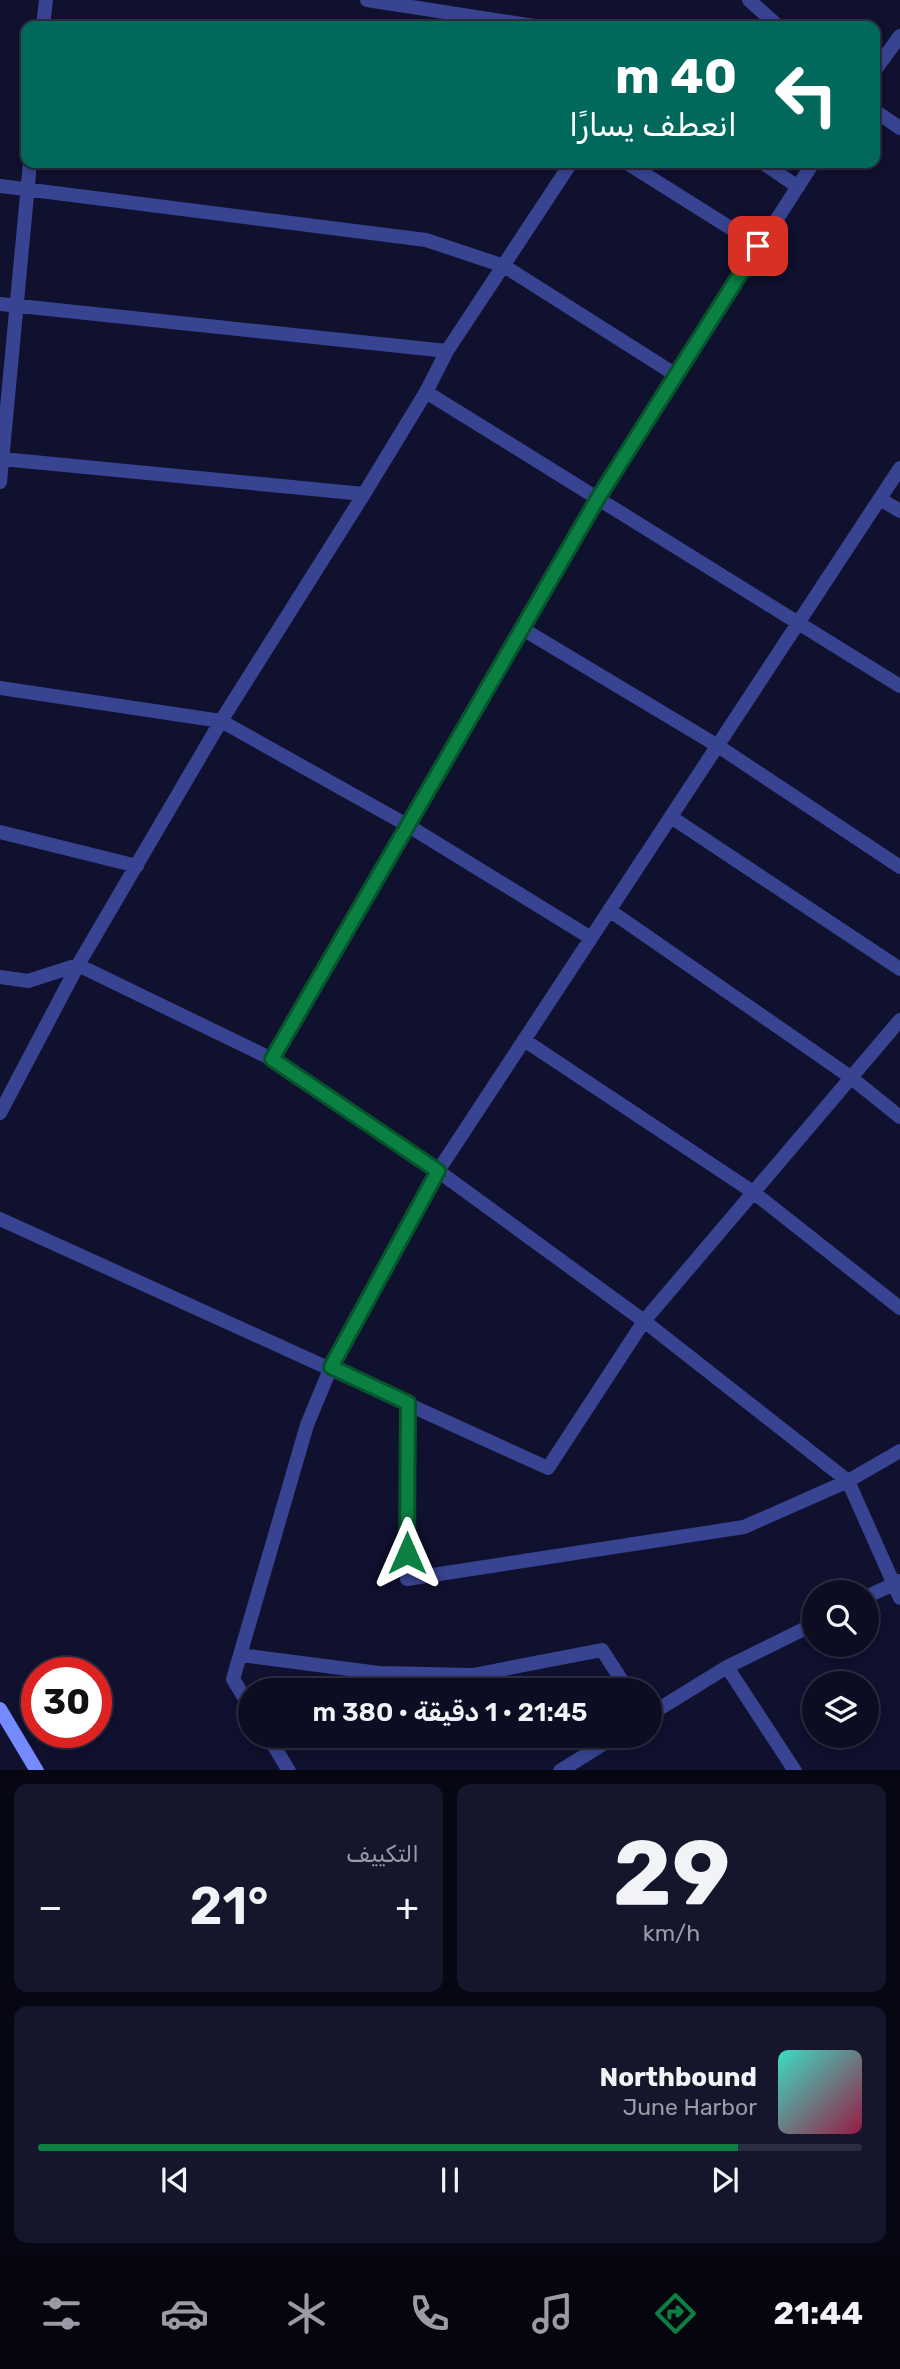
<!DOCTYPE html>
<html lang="ar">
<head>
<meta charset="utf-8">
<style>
	:root { --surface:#0c0c23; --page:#15152b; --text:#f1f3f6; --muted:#9a9ba6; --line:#2c2c41; --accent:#0b8043 }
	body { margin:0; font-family:Rubik,"Noto Naskh Arabic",sans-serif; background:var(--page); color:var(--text); direction:rtl; height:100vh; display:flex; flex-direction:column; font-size:26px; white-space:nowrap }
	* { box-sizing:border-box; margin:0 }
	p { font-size:23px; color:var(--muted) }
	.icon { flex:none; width:38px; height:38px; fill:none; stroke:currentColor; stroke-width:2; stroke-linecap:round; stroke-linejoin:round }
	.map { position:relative; height:1770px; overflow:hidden; direction:ltr }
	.details { display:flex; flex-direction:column; gap:14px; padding:14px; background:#070713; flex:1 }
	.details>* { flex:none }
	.top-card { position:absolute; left:21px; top:21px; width:859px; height:147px; border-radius:14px; box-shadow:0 4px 10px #0003,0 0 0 2px var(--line); direction:rtl; background:#00695c; color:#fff; overflow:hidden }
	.fabs { position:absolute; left:802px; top:1580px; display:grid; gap:14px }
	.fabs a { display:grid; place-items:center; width:77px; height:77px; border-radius:50%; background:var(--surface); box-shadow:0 4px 10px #0003,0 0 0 2px var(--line); font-size:35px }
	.speed { position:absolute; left:21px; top:1657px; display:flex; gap:14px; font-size:35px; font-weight:700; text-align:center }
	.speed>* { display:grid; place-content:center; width:91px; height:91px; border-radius:50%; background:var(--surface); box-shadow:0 4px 10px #0003,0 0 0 2px var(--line); line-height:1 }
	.speed .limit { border:10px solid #d22; background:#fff; color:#111 }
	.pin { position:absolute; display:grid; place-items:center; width:60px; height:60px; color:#fff; margin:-30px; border-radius:14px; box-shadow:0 4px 10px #0006 }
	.me { position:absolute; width:77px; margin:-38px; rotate:0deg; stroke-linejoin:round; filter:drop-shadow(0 0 5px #0008) }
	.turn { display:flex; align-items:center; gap:24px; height:147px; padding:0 28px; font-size:32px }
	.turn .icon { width:91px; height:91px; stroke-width:2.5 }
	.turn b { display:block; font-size:49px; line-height:60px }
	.big { font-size:52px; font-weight:600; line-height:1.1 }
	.details .card { flex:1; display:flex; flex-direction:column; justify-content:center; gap:10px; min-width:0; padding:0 24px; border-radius:14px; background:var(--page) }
	.details .dial { align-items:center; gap:0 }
	.dial b { font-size:91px; line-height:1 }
	.song { display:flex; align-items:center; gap:21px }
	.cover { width:84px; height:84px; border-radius:10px; background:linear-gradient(135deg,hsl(170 70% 55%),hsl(340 70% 35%)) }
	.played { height:7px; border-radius:4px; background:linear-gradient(90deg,var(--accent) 85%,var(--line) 85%) }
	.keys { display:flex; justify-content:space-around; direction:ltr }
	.heat { display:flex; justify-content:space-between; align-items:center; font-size:38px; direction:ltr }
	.details .tiles { flex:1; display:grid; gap:14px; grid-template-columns:1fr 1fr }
	.card:last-child { grid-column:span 2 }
	.trip { position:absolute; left:238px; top:1678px; width:424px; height:70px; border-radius:35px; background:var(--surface); box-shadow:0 4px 10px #0003,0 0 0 2px var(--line); font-weight:600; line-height:70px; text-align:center; direction:rtl }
	.menu { display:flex; height:112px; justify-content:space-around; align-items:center; background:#05050e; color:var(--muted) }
	.menu .icon { width:49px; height:49px }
	.menu .active { color:var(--accent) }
	.menu b { font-size:32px; color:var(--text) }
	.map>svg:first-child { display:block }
</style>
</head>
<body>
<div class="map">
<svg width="900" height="1771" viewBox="0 0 900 1771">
	<rect width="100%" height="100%" fill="#10102f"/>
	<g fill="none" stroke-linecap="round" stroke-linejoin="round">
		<!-- street -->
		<path stroke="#384491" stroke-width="14" d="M367,0l167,26
			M749,0l29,26
			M43,26l3,-26
			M875,70l25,-34
			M875,111l25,17
			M627,163l132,83
			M763,163l35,24
			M0,186l426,54 78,26 172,109
			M0,304l447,47
			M426,392l474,294
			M2,459l362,35
			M0,482l30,-319
			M880,499l20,12
			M521,628l197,118 182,121
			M0,688l221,33 186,104 184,113
			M671,817l229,152
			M0,832l137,34
			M609,910l240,166 51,41
			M0,977l28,4 50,-16 194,94 166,112 206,150 204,160 52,117
			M524,1040l229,152 147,116
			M272,1059l326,-561 215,-335
			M0,1113l78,-148 143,-244 143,-227 62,-102 21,-41 124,-188
			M0,1219l548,249 96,-147 256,-301
			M408,1403l-1,176 337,-52 104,-46 52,-30
			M866,1597l34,-16
			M241,1655l138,18 94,2 129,-25 26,40
			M727,1667l68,104
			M250,1707l-17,-28 74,-254 24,-58 107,-196 462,-703
			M649,1715l78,-48 87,-43
			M268,1736l21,35
			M560,1771l56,-35"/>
		<!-- secondary -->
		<path stroke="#758aff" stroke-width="14" d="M0,1709l37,62"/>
	</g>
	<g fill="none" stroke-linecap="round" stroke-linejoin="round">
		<defs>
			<path id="route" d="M407,1553l1,-150 -77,-36 107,-196 -166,-112 326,-561 160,-252"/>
		</defs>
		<!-- route casing -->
		<use href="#route" stroke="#07532c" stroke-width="18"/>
		<!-- route -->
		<use href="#route" stroke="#0b8043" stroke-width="12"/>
	</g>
</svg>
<div class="fabs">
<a><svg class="icon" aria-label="search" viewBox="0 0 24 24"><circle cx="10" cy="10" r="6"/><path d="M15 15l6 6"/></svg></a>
<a><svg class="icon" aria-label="layers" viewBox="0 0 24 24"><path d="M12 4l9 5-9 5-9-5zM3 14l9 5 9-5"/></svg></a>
</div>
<div class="speed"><div class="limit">30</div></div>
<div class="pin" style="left:758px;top:246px;background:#d93025"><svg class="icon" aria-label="arrive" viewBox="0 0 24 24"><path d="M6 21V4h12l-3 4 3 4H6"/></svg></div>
<svg class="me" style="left:407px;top:1553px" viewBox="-20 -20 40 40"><path d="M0-17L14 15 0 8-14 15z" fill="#0b8043" stroke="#fff" stroke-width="4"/></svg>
<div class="trip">21:45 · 1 دقيقة · 380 m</div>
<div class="top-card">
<div class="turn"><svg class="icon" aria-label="left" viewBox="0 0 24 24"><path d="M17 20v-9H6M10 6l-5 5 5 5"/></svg><div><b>40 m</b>انعطف يسارًا</div></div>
</div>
</div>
<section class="details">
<div class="tiles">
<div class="card dial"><b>29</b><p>km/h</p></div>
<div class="card"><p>التكييف</p>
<div class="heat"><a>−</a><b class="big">21°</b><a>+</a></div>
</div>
<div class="card">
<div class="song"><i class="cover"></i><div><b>Northbound</b><p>June Harbor</p></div></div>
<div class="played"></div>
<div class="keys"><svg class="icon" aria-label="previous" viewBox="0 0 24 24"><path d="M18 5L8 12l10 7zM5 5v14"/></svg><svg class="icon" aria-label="pause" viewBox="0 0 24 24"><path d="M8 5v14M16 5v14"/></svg><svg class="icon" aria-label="next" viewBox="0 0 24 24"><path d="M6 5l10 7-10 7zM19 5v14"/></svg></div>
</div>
</div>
</section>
<nav class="menu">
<b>21:44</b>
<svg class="icon active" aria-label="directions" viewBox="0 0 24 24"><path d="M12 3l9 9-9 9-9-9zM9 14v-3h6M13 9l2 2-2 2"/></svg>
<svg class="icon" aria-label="music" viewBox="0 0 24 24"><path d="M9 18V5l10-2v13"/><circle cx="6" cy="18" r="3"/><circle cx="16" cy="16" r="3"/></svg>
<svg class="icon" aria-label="phone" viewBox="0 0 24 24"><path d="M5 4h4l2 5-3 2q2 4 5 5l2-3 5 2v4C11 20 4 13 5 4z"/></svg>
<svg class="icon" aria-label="climate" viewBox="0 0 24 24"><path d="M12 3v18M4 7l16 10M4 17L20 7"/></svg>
<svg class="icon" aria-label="car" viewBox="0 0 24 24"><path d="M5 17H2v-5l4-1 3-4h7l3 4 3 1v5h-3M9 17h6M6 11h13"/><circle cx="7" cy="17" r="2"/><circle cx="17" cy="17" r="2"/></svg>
<svg class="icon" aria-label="filters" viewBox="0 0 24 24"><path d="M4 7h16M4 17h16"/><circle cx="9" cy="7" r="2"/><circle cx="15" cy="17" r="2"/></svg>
</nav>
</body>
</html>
